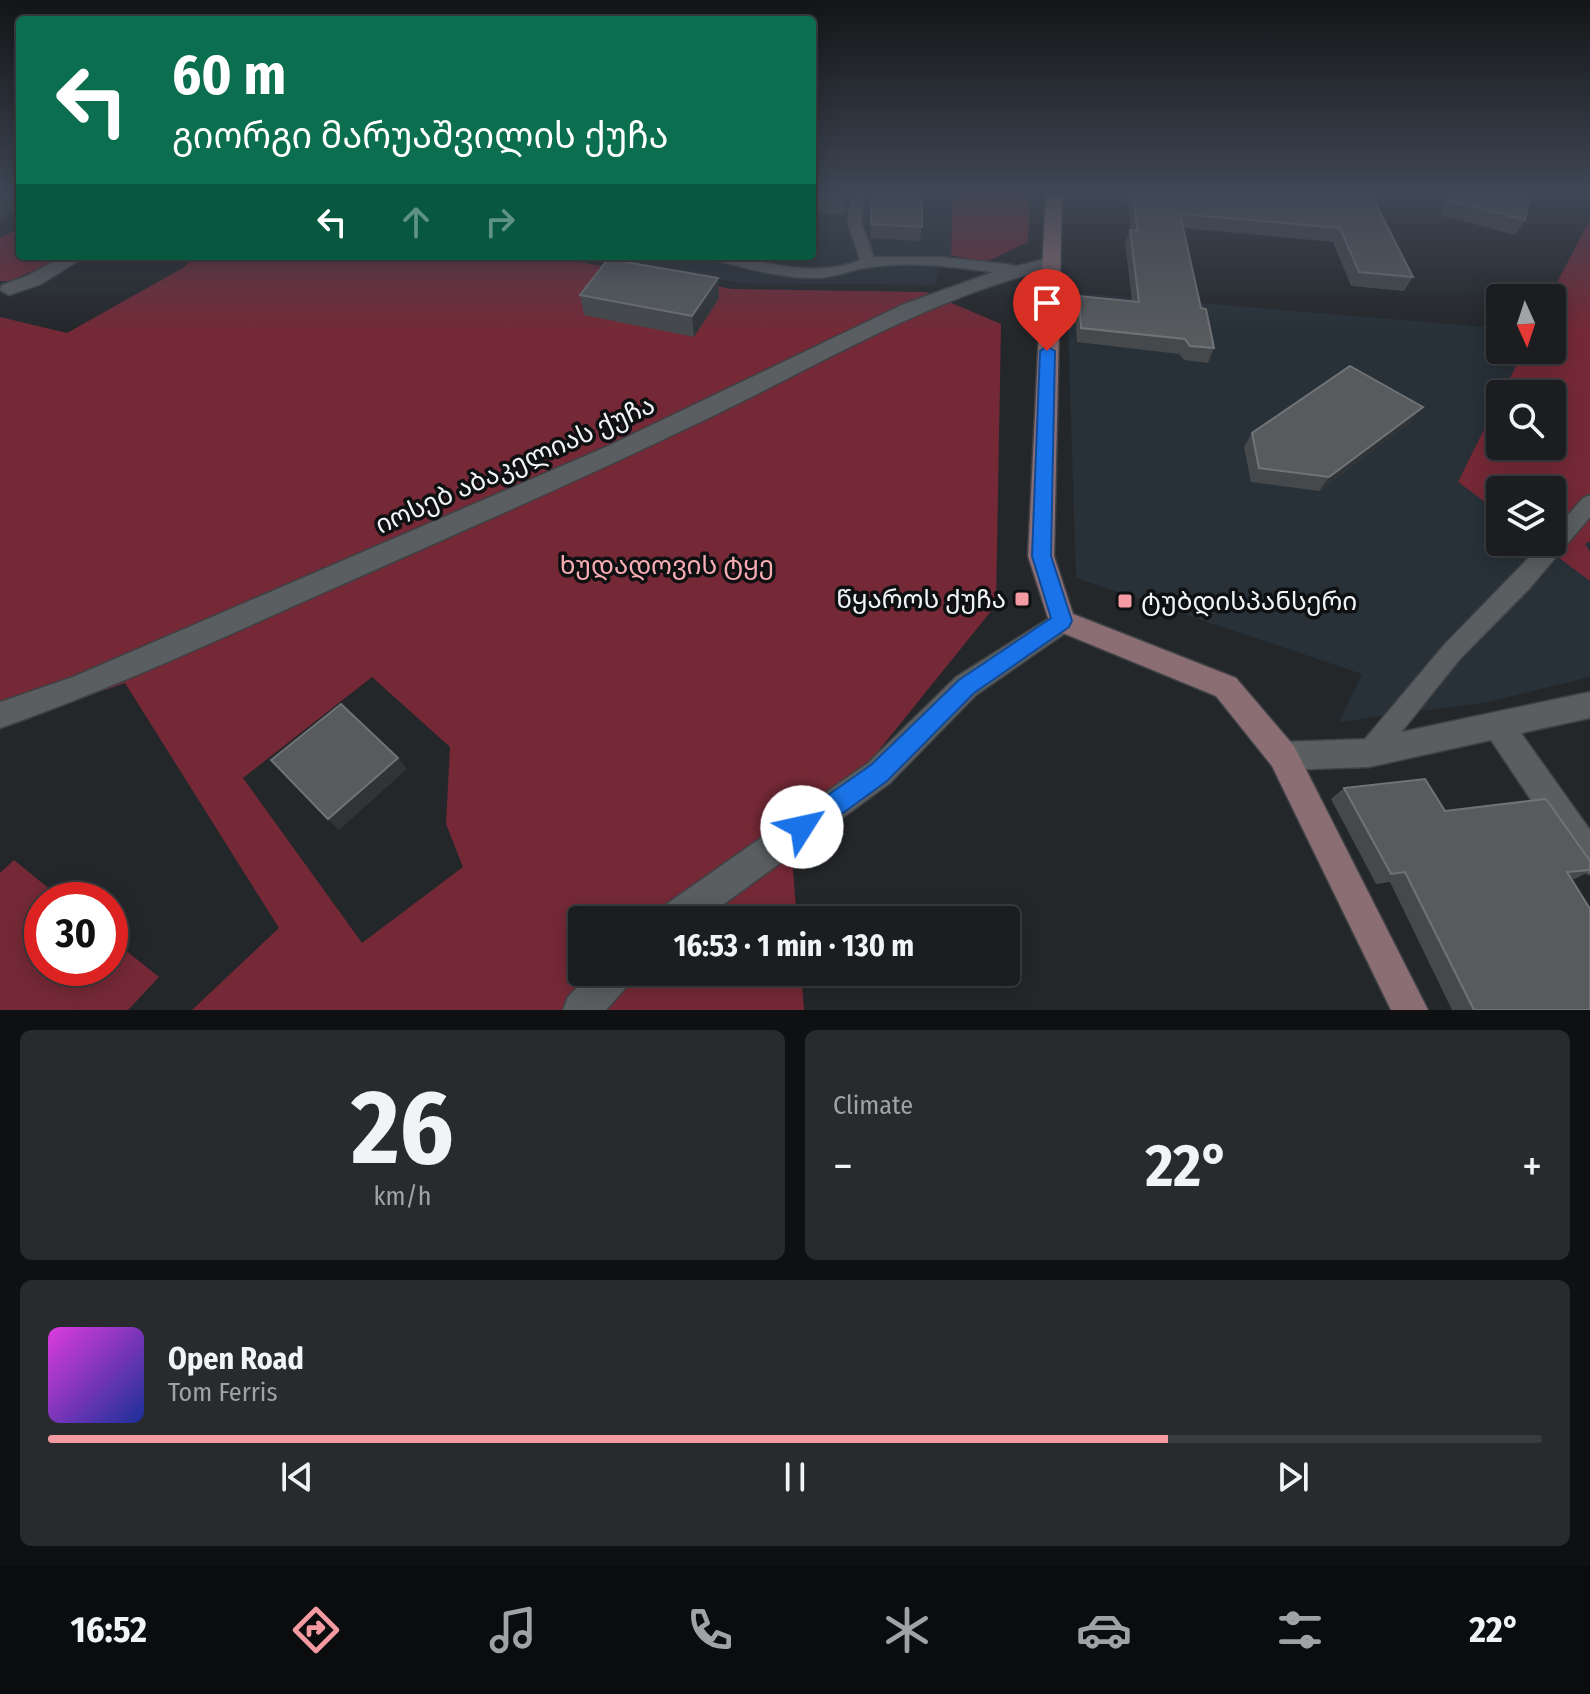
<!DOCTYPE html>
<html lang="en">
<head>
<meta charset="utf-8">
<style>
	:root { --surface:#1b1d20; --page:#282a2d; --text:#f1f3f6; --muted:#a0a2a5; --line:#393b3e; --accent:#f49aa3 }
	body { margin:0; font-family:"Fira Sans Condensed","Noto Sans Georgian",sans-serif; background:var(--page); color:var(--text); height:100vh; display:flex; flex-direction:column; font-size:30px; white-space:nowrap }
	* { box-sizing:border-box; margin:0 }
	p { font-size:26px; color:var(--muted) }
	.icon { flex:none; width:44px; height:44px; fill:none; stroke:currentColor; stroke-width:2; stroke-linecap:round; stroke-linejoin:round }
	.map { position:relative; height:1010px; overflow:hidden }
	.panel { display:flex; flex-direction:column; gap:20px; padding:20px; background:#0f1012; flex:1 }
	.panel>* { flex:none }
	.guide { position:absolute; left:16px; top:16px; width:800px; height:244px; border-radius:8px; box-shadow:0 4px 20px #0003,0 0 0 2px var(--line); background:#0b6e4f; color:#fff; overflow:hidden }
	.needle { width:52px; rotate:177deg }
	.tools { position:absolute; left:1486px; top:284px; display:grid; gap:16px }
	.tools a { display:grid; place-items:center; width:80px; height:80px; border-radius:8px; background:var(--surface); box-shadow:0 4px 20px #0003,0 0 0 2px var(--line); font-size:40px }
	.speed { position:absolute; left:24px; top:882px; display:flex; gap:16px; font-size:40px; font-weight:700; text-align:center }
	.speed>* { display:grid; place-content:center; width:104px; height:104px; border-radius:50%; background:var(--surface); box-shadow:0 4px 20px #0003,0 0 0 2px var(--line); line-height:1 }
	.speed .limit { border:12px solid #d22; background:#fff; color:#111 }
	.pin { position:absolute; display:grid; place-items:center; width:68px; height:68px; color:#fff; margin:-82px -34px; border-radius:50% 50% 50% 0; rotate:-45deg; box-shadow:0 0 8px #0007 }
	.pin .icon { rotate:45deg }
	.me { position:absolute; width:88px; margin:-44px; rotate:55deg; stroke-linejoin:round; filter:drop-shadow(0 0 6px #0008) }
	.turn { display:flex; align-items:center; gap:28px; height:168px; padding:0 24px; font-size:36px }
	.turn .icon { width:104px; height:104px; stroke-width:2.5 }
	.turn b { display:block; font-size:56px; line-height:68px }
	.lanes { display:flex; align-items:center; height:76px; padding:0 24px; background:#0003; justify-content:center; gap:40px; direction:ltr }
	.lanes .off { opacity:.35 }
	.big { font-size:60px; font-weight:700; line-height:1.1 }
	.panel .tile { flex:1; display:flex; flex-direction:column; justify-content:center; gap:12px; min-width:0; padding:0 28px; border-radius:12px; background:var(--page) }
	.panel .dial { align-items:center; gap:0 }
	.dial b { font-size:104px; line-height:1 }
	.song { display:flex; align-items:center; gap:24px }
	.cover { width:96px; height:96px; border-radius:12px; background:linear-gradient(135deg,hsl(300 70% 55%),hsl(230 70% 35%)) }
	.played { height:8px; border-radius:4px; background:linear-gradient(90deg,var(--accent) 75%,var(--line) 75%) }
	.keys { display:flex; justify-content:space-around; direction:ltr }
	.heat { display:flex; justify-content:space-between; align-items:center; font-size:44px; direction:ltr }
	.panel .tiles { flex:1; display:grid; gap:20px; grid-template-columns:1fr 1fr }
	.tile:last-child { grid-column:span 2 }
	.trip { position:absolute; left:568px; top:906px; width:452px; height:80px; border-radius:8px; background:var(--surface); box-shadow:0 4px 20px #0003,0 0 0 2px var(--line); font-weight:700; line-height:80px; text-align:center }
	.tab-bar { display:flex; height:128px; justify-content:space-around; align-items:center; background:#0b0c0d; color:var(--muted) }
	.tab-bar .icon { width:56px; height:56px }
	.tab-bar .active { color:var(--accent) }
	.tab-bar b { font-size:36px; color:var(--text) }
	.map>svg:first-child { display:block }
</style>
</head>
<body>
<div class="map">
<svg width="1590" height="1010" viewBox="0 0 1590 1010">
	<rect width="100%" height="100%" fill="#24272a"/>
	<!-- built -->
	<path fill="#283138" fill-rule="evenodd" d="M812,192h141l-2,63 -10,8 -6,22 -195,-2 -152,-27h224z
		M1590,219v458l-101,25 -150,20 23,-48 -286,-96 -9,-286 433,36v22h52v-52h-3zM1500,394h52v52h-52zM1500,490h52v52h-52z"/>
	<!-- green -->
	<path fill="#752936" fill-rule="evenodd" d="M953,192h77l-2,50 -44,21 -33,-8z
		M1590,219v322l-5,3 5,8v29l-52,-39h14v-52h-52v23l-42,-31 42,-85v49h52v-52h-50l22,-44h28v-52h-3z
		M20,229v27h46l-56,25h-10v-44z
		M196,256h350l186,33 194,3 75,32 -5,281 -204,253 5,62h-215v52h219l3,38h-612l87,-82 -154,-245 -125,44v-410l67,16 116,-65zM372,677l78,70 -4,77 17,43 -101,76 -119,-165z
		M14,860l49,40h-21v68h68v-30l49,39 -31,33h-128v-137z"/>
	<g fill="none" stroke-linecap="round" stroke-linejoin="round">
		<defs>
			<path id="lane" d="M852,192h14l-5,29 13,36h67l72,8 8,5 -8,5c-45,-6 -95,-15 -141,-8 -21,2 -37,12 -60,11 -34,0 -69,-11 -102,-19l-2,-3c51,0 101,25 152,4l-13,-39z
				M1590,495v22l-61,72 -69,70 -82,102 -9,4 -9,-4 -4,-8 4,-8 84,-100 100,-103h8v-9l31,-35z"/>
			<path id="street" d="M64,256h22l-45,28 -32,11 -9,-5 2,-5 25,-9z
				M1050,258l6,1 3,4 -3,4c-134,33 -235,98 -358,156 -120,58 -242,111 -364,165 -110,49 -220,100 -334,140v-26l73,-25 533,-230 298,-143 92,-33z
				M1062,610l9,3 4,8 -4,8 -95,66 -86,88 -188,137h-46l5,-12 207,-145 88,-86z
				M1590,692v26l-69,15 69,97v44l-12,-4 -87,-130 -122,27 -86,3 -11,-4 -4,-10 4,-10 11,-4 86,-3z
				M592,972h43l-6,12 -23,26h-43l5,-13z"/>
			<path id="secondary" d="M1046,192h16l-8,364 19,58 163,64 58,68 134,264h-37l-119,-244 -56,-70 -163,-67 -4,-8 -21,-65z"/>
		</defs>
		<!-- lane casing -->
		<use href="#lane" stroke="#3f4245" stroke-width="3"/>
		<!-- street casing -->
		<use href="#street" stroke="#3f4245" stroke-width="3"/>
		<!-- secondary casing -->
		<use href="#secondary" stroke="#3f4245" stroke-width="3"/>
		<!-- lane -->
		<use href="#lane" fill="#5a5e61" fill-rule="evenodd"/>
		<!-- street -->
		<use href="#street" fill="#5a5e61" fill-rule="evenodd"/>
		<!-- secondary -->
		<use href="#secondary" fill="#8b6e74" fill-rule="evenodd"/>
	</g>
	<!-- wall -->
	<path fill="#45494c" d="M812,192h34l-1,22h-33z
		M872,192l50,35 -2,14 -50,-3z
		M1126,192h138l50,4 -2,-4h58l43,85 -9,14 -53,-5 -18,-44 -150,-14 18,80 13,40 -6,15 -24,-3 -5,-6 -102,-12 -2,-32 4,-14 53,5 -7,-57 5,-14h1z
		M1449,192h82l-6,28 -10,15 -74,-20z
		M718,278l1,20 -25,39 -110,-22 -4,-20z
		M1412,421l-93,70 -68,-9 -7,-35 8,-14z
		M1344,788l101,23 145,50v10l-15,8h-4l19,131h-138l-62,-128 -14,2 -45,-85z"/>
	<!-- shaded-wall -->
	<path fill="#303437" d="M0,192h20v19l-20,7z
		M718,278l1,20 -25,39 -2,-21z
		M1423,407l-11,14 -93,70 10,-14z
		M398,758l9,11 -68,61 -11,-11z"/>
	<!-- building -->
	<path fill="#575b5e" stroke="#707376" stroke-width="2" d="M812,192h34v2h-34z
		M872,192h50v35l-51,-3z
		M1132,192h132l62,6 -2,-6h46l43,85 -54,-5 -19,-44 -160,-14 21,94 5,1 8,39 -24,-2 -5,-7 -104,-11 -2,-32 60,6 -9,-72 8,1z
		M1453,192h78l-6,28 -75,-19z
		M608,259l110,19 -26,38 -112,-21z
		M1350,366l73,41 -94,70 -70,-9 -7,-35z
		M341,704l57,54 -70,61 -57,-59z
		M1425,779l20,32 101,-12 44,62v9l-23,2 23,37v101h-116l-69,-138 -14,2 -47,-86z"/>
	<!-- sky -->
	<linearGradient id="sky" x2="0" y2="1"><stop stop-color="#141517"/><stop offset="0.58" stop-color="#3f4755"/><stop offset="1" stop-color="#3f4755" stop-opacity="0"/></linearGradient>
	<rect width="1590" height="333" fill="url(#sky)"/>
	<!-- route -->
	<path fill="#1a73e8" stroke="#114b97" stroke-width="2" d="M1047,346l8,5 -4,205 21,65 -3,6 -95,66 -87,88 -76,55 -9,3 -8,-3 -4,-9 4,-8 77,-54 88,-85 92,-62 -19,-62 8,-205z"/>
	<!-- markers -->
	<g fill="#f49aa3" stroke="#0e1011" stroke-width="3">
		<rect x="1014" y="591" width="16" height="16" rx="4"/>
		<rect x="1117" y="593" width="16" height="16" rx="4"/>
	</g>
	<g text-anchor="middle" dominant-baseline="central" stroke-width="7" stroke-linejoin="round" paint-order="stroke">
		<!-- street labels -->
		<g font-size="26" fill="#f1f3f6" stroke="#0e1011">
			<text transform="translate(515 465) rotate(-24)">იოსებ აბაკელიას ქუჩა</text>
		</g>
		<!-- park labels -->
		<g font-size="26" fill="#f8acb3" stroke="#0e1011">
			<text x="667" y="565">ხუდადოვის ტყე</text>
		</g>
		<!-- poi labels -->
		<g font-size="26" fill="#f1f3f6" stroke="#0e1011" text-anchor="end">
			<text x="1006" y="599">წყაროს ქუჩა</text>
			<text x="1141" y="601" text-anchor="start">ტუბდისპანსერი</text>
		</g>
	</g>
</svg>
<div class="tools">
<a><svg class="needle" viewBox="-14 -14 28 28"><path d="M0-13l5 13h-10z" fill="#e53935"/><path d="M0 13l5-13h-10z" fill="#a0a2a5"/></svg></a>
<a><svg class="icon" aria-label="search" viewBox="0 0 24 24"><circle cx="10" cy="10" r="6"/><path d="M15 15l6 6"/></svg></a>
<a><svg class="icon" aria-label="layers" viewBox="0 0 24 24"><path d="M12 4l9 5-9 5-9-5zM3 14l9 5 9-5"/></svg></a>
</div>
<div class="speed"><div class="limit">30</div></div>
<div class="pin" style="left:1047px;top:351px;background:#d93025"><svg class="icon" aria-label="arrive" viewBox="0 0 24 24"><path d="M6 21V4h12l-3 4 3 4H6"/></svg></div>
<svg class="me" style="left:802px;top:827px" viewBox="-20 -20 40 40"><circle r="19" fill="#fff"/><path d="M0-13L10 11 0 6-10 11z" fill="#1a73e8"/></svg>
<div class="trip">16:53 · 1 min · 130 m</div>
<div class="guide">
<div class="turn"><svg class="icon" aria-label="left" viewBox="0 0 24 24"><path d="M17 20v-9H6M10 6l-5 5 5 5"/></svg><div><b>60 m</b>გიორგი მარუაშვილის ქუჩა</div></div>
<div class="lanes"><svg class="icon" aria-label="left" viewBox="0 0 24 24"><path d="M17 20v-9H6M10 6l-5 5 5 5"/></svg><svg class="icon off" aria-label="ahead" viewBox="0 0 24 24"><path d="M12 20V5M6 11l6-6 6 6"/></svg><svg class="icon off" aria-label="right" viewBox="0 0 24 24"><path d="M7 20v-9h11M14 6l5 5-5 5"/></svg></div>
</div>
</div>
<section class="panel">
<div class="tiles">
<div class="tile dial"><b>26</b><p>km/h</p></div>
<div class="tile"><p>Climate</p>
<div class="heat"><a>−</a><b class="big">22°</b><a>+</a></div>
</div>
<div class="tile">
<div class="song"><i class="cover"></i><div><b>Open Road</b><p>Tom Ferris</p></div></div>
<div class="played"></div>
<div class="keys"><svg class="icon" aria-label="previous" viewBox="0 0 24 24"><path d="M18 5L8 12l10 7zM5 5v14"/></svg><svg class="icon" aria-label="pause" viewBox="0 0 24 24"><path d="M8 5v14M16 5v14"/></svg><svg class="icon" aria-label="next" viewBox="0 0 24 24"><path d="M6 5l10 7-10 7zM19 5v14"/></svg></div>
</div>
</div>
</section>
<nav class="tab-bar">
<b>16:52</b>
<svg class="icon active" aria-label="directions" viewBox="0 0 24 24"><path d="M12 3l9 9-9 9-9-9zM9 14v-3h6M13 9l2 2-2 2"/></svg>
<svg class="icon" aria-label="music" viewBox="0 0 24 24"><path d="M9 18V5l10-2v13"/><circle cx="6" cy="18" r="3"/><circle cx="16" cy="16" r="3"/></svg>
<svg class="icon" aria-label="phone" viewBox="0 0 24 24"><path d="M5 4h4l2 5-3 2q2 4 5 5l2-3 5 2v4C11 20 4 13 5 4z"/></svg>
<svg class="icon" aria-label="climate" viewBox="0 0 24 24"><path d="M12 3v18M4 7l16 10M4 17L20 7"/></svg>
<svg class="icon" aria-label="car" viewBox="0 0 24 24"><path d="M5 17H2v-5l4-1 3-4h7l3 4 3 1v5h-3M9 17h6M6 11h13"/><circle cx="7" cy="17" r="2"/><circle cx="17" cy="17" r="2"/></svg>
<svg class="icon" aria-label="filters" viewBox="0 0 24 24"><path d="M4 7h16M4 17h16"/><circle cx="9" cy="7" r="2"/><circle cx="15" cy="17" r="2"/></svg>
<b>22°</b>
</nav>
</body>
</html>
